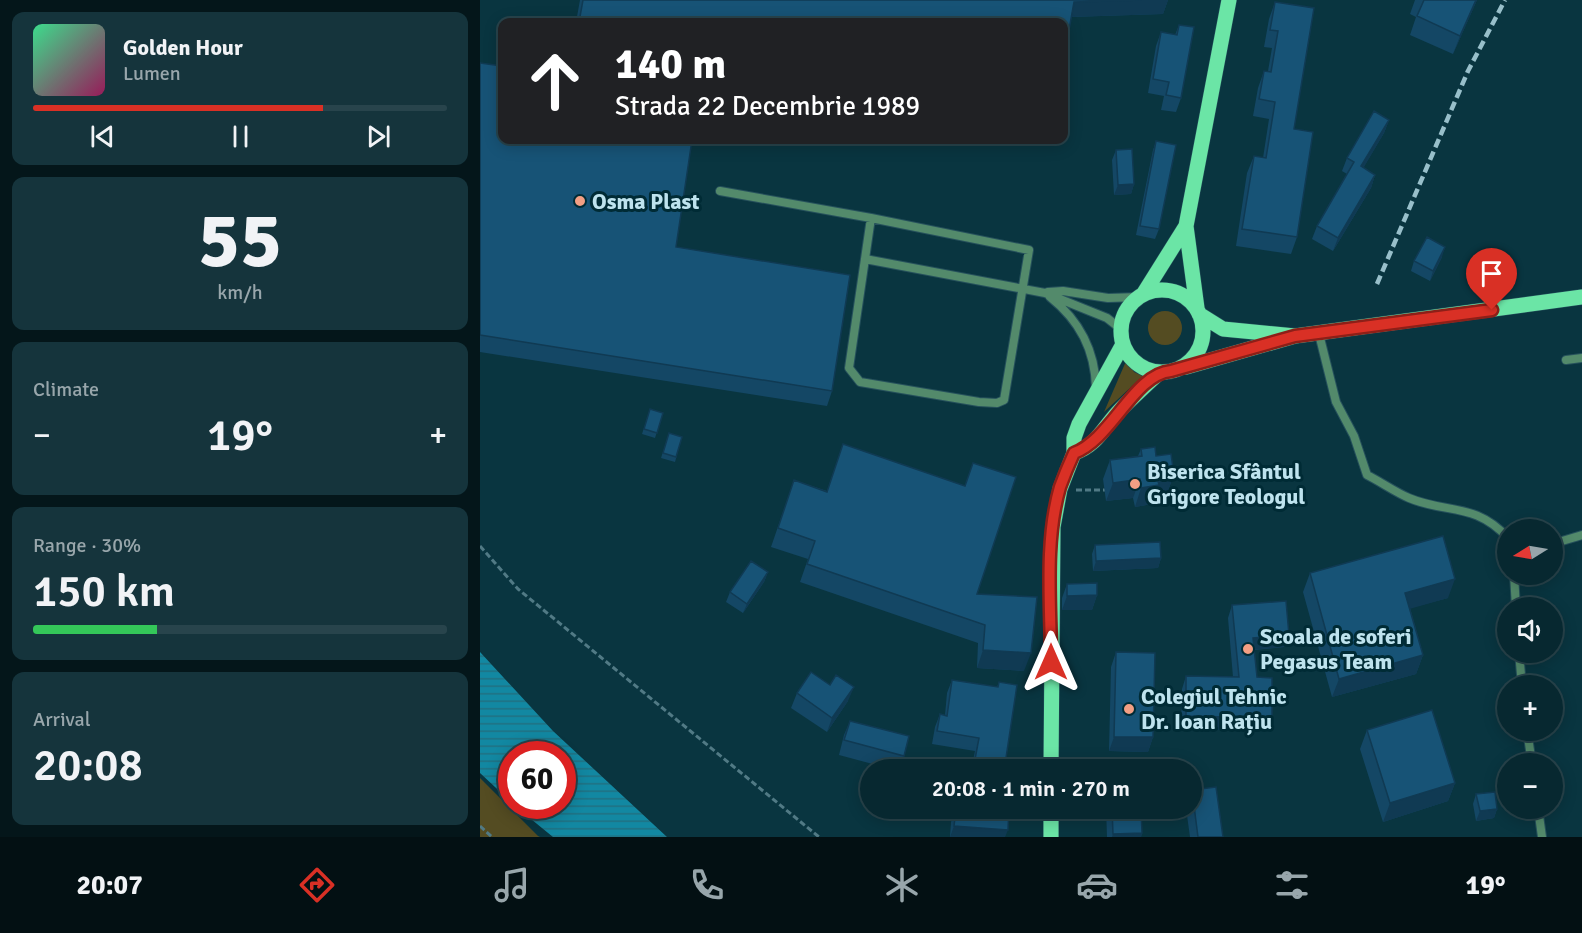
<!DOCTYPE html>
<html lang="en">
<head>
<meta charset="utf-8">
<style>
	:root { --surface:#072830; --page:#15343c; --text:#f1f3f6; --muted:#98a6ab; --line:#28444c; --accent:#d93025 }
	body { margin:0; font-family:Signika,sans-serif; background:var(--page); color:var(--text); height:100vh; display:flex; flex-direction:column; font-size:22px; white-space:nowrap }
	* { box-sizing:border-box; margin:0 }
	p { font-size:20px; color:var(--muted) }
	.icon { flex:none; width:33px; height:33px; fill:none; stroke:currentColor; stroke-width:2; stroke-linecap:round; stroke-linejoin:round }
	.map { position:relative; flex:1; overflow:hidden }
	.details { display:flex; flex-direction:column; gap:12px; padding:12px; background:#04161a; width:480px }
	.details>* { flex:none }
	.hud { position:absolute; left:18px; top:18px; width:570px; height:126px; border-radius:12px; box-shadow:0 3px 15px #0003,0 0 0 2px var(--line); background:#202124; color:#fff; overflow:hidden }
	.needle { width:39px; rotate:259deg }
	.tools { position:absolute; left:1017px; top:519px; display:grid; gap:12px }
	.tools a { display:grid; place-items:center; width:66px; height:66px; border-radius:50%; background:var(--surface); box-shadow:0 3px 15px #0003,0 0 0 2px var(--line); font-size:30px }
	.speed { position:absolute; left:18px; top:741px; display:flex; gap:12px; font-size:30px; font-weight:700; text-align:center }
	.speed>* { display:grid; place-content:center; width:78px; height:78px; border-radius:50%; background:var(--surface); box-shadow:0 3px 15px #0003,0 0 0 2px var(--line); line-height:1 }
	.speed .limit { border:9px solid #d22; background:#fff; color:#111 }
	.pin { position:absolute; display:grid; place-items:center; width:51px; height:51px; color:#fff; margin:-62px -26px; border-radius:50% 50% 50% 0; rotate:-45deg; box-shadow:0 0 6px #0007 }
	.pin .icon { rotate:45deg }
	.me { position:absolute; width:66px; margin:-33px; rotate:0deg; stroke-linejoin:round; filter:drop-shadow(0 0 4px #0008) }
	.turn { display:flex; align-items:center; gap:21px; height:126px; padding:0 18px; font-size:27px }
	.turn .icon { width:78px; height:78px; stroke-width:2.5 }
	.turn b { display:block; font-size:42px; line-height:51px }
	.big { font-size:45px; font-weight:600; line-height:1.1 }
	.details .widget { flex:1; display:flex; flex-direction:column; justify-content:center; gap:9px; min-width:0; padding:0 21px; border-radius:12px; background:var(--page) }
	.details .dial { align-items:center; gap:0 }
	.dial b { font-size:78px; line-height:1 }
	.song { display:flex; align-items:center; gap:18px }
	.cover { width:72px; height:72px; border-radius:9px; background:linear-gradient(135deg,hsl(150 70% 55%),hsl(330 70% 35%)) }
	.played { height:6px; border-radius:3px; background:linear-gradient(90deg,var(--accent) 70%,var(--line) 70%) }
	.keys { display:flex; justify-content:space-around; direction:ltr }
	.heat { display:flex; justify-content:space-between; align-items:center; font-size:33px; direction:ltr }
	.charge { height:9px; border-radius:4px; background:linear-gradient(90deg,#34c759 30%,var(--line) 0) }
	.trip { position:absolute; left:380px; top:759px; width:342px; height:60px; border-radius:30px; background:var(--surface); box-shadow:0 3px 15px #0003,0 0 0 2px var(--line); font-weight:600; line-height:60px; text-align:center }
	.tabs { display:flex; height:96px; justify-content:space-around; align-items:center; background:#031013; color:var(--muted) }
	.tabs .icon { width:42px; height:42px }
	.tabs .active { color:var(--accent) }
	.tabs b { font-size:27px; color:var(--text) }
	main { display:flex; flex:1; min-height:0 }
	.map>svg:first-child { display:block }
</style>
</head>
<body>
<main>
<section class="details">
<div class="widget">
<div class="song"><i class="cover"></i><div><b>Golden Hour</b><p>Lumen</p></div></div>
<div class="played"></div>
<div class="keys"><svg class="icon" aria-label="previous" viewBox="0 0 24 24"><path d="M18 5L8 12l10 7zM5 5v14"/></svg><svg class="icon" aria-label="pause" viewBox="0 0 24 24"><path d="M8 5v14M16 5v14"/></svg><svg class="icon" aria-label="next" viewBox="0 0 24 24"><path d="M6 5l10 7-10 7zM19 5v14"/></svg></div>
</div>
<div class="widget dial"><b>55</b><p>km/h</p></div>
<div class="widget"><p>Climate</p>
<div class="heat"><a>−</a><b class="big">19°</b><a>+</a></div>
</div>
<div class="widget"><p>Range · 30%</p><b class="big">150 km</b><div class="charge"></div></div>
<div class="widget"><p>Arrival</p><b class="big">20:08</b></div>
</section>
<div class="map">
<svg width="1102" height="837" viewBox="0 0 1102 837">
	<defs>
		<pattern id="water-rules" width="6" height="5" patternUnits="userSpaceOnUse" patternTransform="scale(1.5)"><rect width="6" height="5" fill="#1288a2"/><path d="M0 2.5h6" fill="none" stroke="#207082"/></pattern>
	</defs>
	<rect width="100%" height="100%" fill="#093540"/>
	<!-- green -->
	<path fill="#544c22" d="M668 328a17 17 0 1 1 34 0a17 17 0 1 1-34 0Z
		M647,359l7,13 9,4 -39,36z
		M0,778l58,58 2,1h-60z"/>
	<!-- water -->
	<path fill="url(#water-rules)" d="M0,652l73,79 114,106h-114l-38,-31h47v-52h-50l-1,48 -31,-29z"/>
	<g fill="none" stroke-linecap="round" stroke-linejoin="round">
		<defs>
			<path id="lane" d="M240,191l151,27 158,32 -25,150 -7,3 -18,-1 -119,-20 -11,-14 22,-150
				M385,259l180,34 62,25 14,11
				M568,292l15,-1 45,7 31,-1
				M570,297c30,24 45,53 46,91
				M839,334l17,68 18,34 13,39c14,7 28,17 42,23 38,16 66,4 99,40
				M1086,360l16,-2
				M1072,544l30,-9
				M1034,574l2,34
				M1039,652l3,34
				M1047,730l5,34
				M1058,808l4,29"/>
			<path id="primary" d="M706,226l11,82
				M641 331a41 41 0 1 1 82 0a41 41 0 1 1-82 0Z
				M664,293l42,-67 43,-226
				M719,314l24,15 72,7 287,-39
				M706,367l109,-31
				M594,453c24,-8 30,-27 47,-44 13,-13 26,-25 39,-37
				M571,770l2,-243 7,-38 14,-36v-15l5,-14 44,-80
				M571,808v29"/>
		</defs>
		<!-- lane casing -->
		<use href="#lane" stroke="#26515c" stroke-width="10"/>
		<!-- primary casing -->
		<use href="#primary" stroke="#26515c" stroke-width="16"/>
		<!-- path -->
		<path stroke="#517a85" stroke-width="3" stroke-dasharray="6 3" stroke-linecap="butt" d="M596,490h29
			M0,546l38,43 301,248
			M0,826l12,11"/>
		<!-- lane -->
		<use href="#lane" stroke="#538a6b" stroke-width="8"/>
		<!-- primary -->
		<use href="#primary" stroke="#6be5a6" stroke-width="15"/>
		<!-- rail -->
		<path stroke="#98bfca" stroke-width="4.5" stroke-dasharray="9 4.5" stroke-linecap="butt" d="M897,284l91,-213 37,-71"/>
	</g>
	<!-- wall -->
	<path fill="#144765" d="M100,0h588l-5,14 -92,3 -7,5h-488z
		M935,0h62l-24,54 -43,-19 6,-18 -6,-3z
		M795,2l19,127 3,108 -6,17 -55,-8 11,-73 7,-17 9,2 6,-39 -16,-3 5,-28 6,-17h4l4,-23 -8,-1 5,-28z
		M699,25l2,73 -5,14 -15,-2 3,-14 -16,-3 8,-47 5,-14 14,3z
		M0,63l196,184 156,144 -5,15 -347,-54z
		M909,120l-5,13 -21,35 12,7 -4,13 -38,63 -21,-12 5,-13 30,-52 -5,-3 5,-13z
		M676,141l3,88 -4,10 -19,-4 17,-85z
		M636,150l18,34 -3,10 -17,1 -2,-35z
		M962,257l-12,24 -19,-10 3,-10z
		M170,409l13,4 -8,25 -13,-4z
		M189,433l13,4 -7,25 -14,-4z
		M363,444l134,150 47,77 -47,-3 1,-25 -178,-61 8,-23 -37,-12 23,-67 33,11z
		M661,449l15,7 18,19 -7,18 -12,2 -3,9 -17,3 -2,-9 -27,3 -3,-22 7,-19 28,-4z
		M615,545l66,13 -3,10 -65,3 -1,-17z
		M288,572l-4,10 -21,31 -17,-11 4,-10z
		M830,573l138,25 -38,10 13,47 -7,19 -84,23 -29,-105z
		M587,584l30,11 -5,15h-30v-12z
		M752,605l52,42 -30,3 3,27 10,53 -86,-1 1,-40 4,-13 47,1 -5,-59z
		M636,652l37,85 -5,15 -39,-1 2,-84z
		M472,680l45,7 2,-5 7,76 4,12h-39l4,-19 -43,-7 3,-17 5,-13 5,1 2,-22z
		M317,693l51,8 -21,31 -36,-24z
		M370,721l54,35 -5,14h-4l-56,-15 5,-20z
		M887,730l88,53 -7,18 -65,21 -23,-73z
		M712,790l31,47h-33l-4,-29h5v-14z
		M996,794l21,15 -3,9 -18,3 -3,-17z
		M509,808h20l-4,29h-55l1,-15 5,-13 33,3z
		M626,808h50l-4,12 -10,1v12l-1,4h-34z"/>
	<!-- shaded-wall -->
	<path fill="#103a53" d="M662,0h26l-5,14 -95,3 6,-15z
		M996,0h1l-24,54 7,-18z
		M909,120l-5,13 -27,46 4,-13z
		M895,175l-4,13 -38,63 5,-13z
		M654,184l-3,10 -17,1 4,-10z
		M965,247l-3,10 -12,24 3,-10z
		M694,475l-7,18 -12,2 -3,9 -17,3 6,-19 16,-11z
		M660,479l-7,19 -27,3 7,-18z
		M681,558l-3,10 -65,3 3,-10z
		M288,572l-4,10 -21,31 4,-9z
		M975,579l-7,19 -49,14 6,-19z
		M617,595l-5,15h-30l5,-14z
		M809,635l-5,12 -35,3 4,-12z
		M503,650l48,3 -7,18 -47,-3z
		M943,655l-7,19 -84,23 7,-18z
		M374,687l-6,14 -21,31 5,-14z
		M706,716l86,2 -5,12 -86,-1z
		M634,737h39l-5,15 -39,-1z
		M975,783l-7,18 -65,21 7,-19z
		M660,808h16l-4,12 -16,1z
		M1017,809l-3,9 -18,3 4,-10z
		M474,826l54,4 -3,7h-55z
		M662,833l-1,4h-29l1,-3z"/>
	<!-- building -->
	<path fill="#175376" stroke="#103a53" stroke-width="1.5" d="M103,0h559l-68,2 -10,56v-36h-485z
		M944,0h52l-16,36 -43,-20z
		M795,2l39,6 -20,121 19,3 -16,105 -55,-8 12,-73 12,2 9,-56 -16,-3 5,-28 7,1 7,-41 -8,-1z
		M699,25l15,2 -13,71 -15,-3 3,-13 -16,-3 8,-47 16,3z
		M0,63l22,3v74h190l-16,107 174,28 -18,116 -352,-56z
		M894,111l15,9 -28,46 14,9 -37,63 -21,-12 37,-64 -7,-4z
		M676,141l20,4 -17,84 -19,-3z
		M652,149l2,35 -16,1 -2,-35z
		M947,237l18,10 -12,24 -19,-10z
		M170,409l13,4 -6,20 -13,-4z
		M189,433l13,4 -6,20 -13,-4z
		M363,444l122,42 8,-23 43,14 -39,117 60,3 -6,56 -48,-3 2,-25 -178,-61 8,-23 -37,-13 16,-48 33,12z
		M675,447l1,9 15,-2 3,21 -17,2 2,8 -18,3 -1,-9 -27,4 -3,-23 32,-4 -1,-7z
		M963,536l12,43 -50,14 18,62 -84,24 -29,-106z
		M680,542l1,16 -65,3 -1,-16z
		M271,561l17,11 -21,32 -17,-12z
		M617,583v12l-30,1v-12z
		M806,601l3,34 -36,3 4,39 15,1v40l-86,-2v-40l53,1 -7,-72z
		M636,652l39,1 -2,84h-39z
		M331,672l19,13 6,-10 18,12 -22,31 -35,-25z
		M472,680l46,7 1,-5 18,3 -11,73 6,1 -2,11h-37l6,-32 -42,-7 3,-17 7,2z
		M952,710l23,73 -65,20 -23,-73z
		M370,721l59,15 -5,20 -60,-16z
		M658,766v4h-28v-2z
		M736,787l7,50h-25l-6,-47z
		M1015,792l2,17 -17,2 -4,-17z
		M513,808h16l-1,22 -54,-4 2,-17 36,4z
		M632,808h29l1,25 -29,1z"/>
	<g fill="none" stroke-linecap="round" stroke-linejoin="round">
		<defs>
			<path id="route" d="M571,662c0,-56 -7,-120 9,-175 4,-11 9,-23 14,-34 37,-13 60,-79 97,-82l124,-35 197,-26"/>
		</defs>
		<!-- route casing -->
		<use href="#route" stroke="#8d1f18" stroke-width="15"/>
		<!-- route -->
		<use href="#route" stroke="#d93025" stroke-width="10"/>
	</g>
	<!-- markers -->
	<g fill="#f39f84" stroke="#002b35" stroke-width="2">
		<circle cx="100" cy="201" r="6"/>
		<circle cx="655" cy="484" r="6"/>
		<circle cx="768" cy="649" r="6"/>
		<circle cx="649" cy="709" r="6"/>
	</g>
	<g text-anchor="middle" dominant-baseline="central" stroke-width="6" stroke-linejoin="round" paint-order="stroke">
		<!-- poi labels -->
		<g font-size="22" font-weight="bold" fill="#bee3ee" stroke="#002b35" text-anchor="start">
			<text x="112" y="201">Osma Plast</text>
			<text x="667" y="471">Biserica Sfântul<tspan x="667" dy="25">Grigore Teologul</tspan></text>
			<text x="780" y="636">Scoala de soferi<tspan x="780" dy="25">Pegasus Team</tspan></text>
			<text x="661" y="696">Colegiul Tehnic<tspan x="661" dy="25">Dr. Ioan Rațiu</tspan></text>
		</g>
	</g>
</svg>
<div class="tools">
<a><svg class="needle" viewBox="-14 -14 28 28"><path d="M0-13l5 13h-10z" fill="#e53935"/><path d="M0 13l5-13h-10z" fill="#98a6ab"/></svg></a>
<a><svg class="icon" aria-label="sound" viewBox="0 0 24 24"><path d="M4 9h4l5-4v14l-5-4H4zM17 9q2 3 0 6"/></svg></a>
<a>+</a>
<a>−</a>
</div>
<div class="speed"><div class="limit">60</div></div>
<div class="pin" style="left:1012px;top:310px;background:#d93025"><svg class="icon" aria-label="arrive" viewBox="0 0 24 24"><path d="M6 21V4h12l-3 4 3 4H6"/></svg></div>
<svg class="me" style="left:571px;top:662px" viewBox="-20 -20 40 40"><path d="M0-17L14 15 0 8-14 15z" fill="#d93025" stroke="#fff" stroke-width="4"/></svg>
<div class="trip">20:08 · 1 min · 270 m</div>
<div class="hud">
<div class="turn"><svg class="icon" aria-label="ahead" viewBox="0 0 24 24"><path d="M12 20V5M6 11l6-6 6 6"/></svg><div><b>140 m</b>Strada 22 Decembrie 1989</div></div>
</div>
</div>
</main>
<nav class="tabs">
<b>20:07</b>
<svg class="icon active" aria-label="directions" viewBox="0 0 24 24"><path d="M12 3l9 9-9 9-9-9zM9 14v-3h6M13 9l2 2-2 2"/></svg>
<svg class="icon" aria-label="music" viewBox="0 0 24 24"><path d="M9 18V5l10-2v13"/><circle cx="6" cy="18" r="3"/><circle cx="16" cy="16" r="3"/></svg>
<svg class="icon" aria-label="phone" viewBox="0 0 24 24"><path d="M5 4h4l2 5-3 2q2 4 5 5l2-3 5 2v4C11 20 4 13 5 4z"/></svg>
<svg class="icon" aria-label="climate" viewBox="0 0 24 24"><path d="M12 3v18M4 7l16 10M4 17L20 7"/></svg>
<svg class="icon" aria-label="car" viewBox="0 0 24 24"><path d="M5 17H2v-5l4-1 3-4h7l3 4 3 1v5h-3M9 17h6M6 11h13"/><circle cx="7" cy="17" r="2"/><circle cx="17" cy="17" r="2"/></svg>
<svg class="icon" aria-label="filters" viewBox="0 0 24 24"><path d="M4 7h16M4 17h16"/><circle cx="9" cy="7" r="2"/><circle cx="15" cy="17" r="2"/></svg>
<b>19°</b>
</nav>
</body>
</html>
